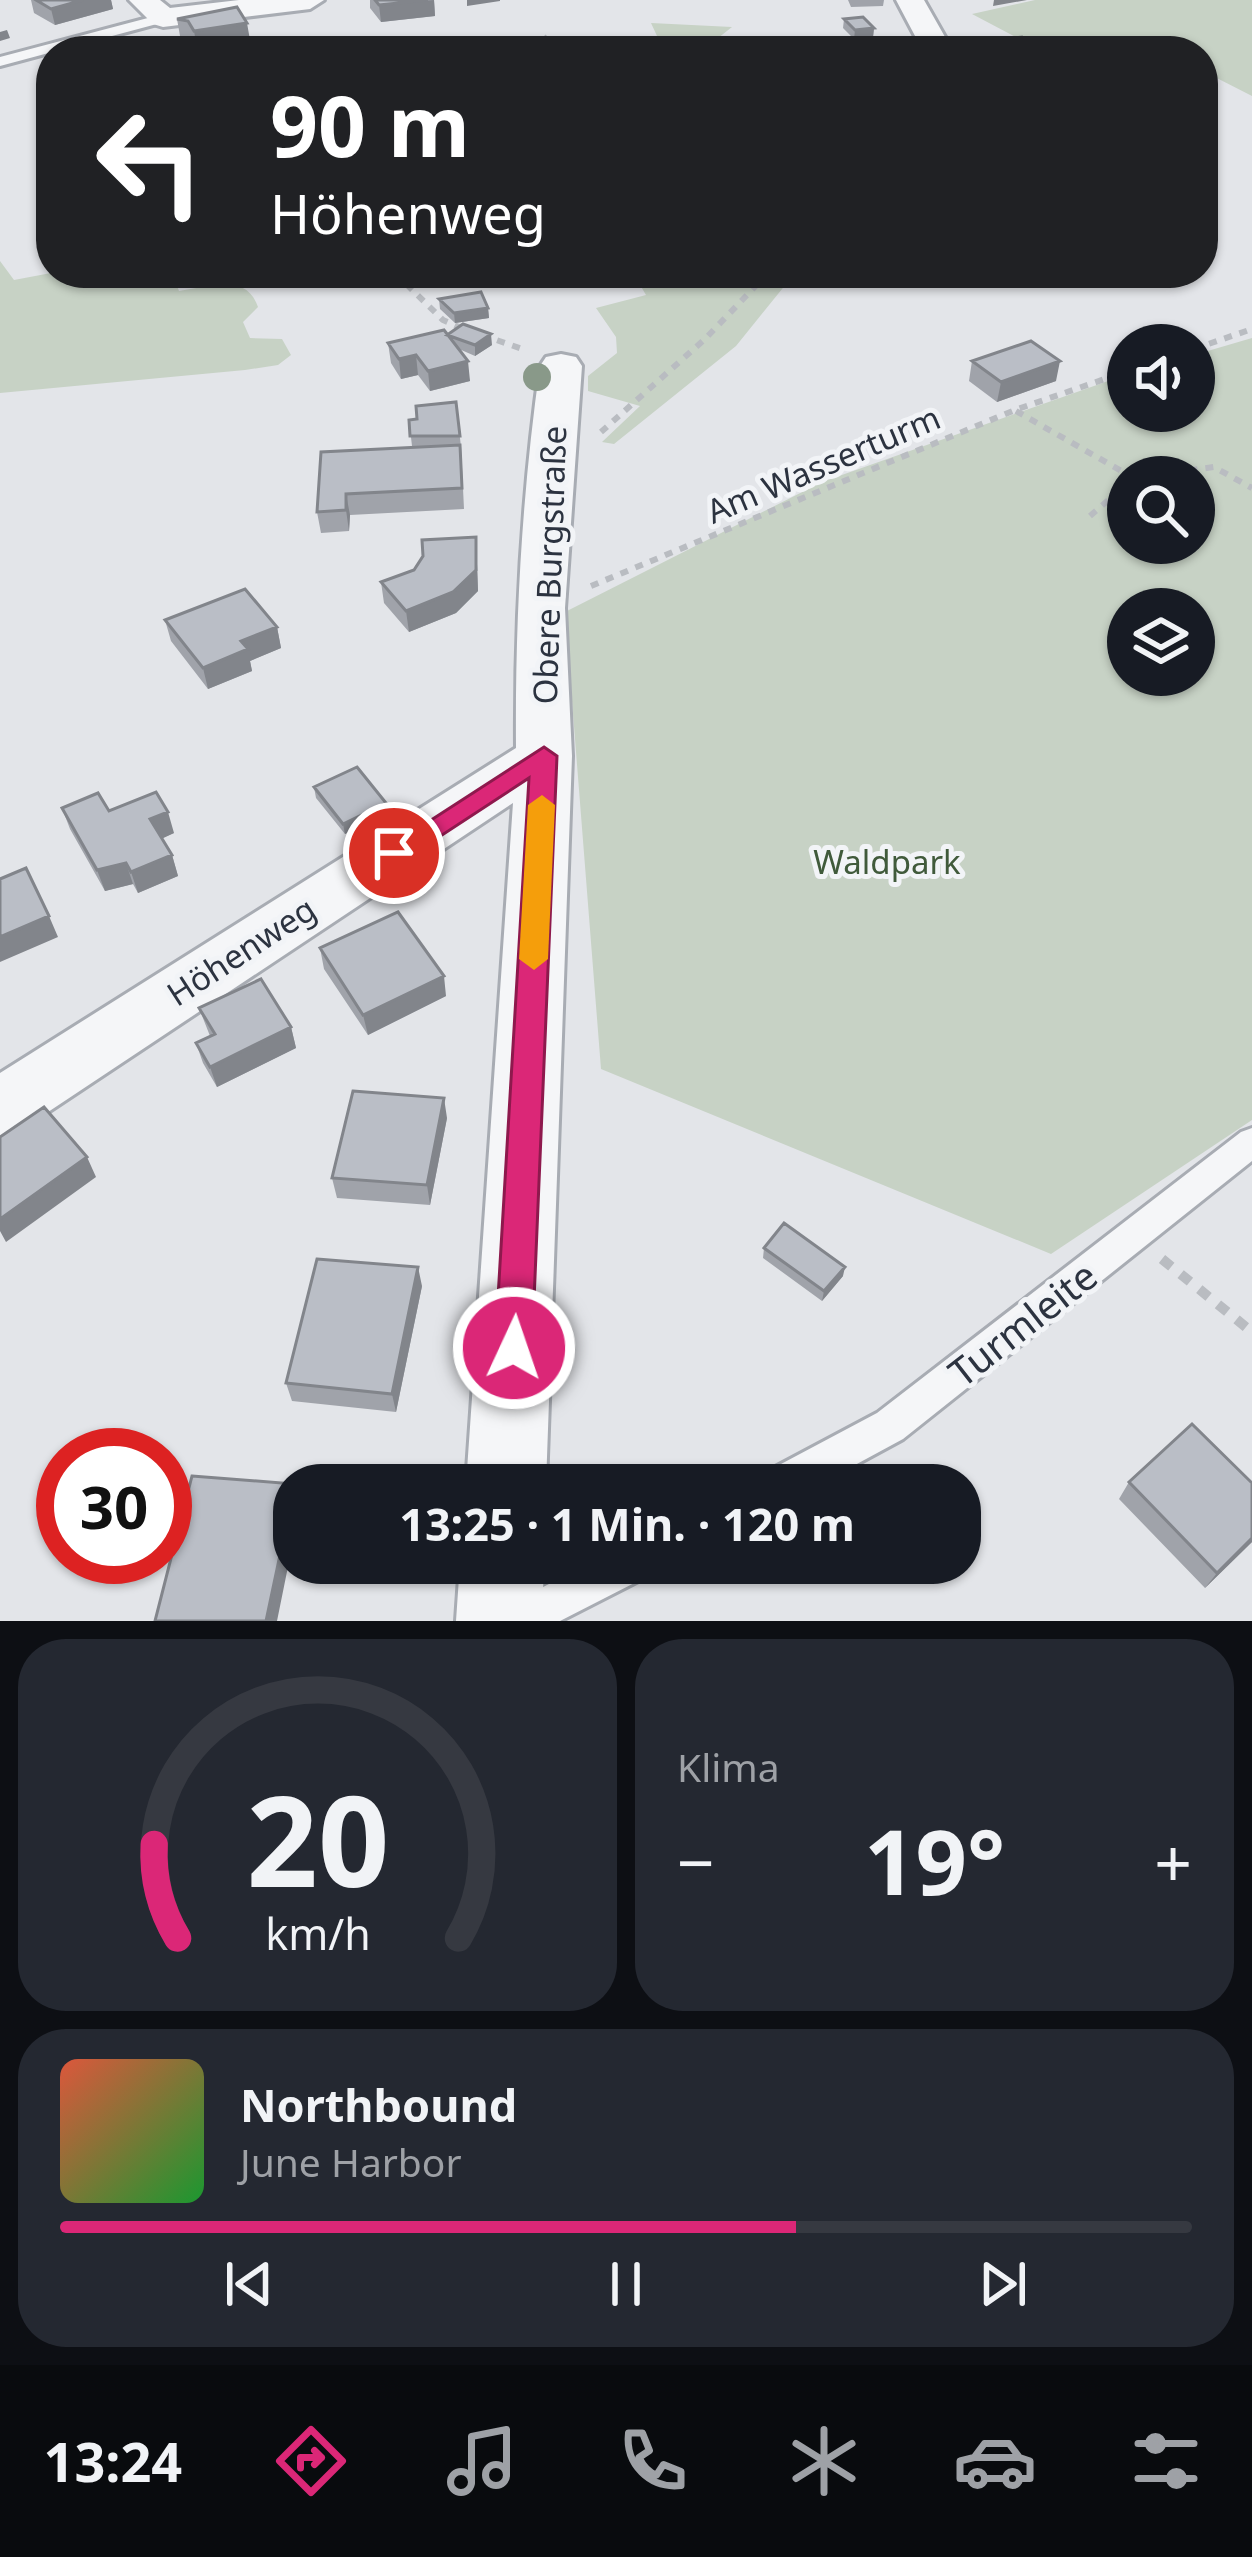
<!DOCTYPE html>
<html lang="de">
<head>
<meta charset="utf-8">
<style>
	:root { --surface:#171b24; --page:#242831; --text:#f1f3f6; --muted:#9ea1a6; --line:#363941; --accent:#db2777 }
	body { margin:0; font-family:"Noto Sans",sans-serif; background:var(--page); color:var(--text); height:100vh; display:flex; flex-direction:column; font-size:45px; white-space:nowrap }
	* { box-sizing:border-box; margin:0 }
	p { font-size:39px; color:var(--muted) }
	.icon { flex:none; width:66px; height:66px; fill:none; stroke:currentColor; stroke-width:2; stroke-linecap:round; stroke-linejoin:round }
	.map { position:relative; height:1621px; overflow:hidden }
	.panel { display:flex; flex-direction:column; gap:18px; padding:18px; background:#0d0f14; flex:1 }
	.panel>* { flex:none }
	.hud { position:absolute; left:36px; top:36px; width:1182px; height:252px; border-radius:48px; box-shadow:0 3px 9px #0004; background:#202124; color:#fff; overflow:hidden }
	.tools { position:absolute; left:1107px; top:324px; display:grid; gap:24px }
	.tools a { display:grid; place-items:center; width:108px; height:108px; border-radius:50%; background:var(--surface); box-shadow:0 3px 9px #0004; font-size:60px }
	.speed { position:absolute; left:36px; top:1428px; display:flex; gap:24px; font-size:60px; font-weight:700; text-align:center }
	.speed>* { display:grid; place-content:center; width:156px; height:156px; border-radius:50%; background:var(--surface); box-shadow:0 3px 9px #0004; line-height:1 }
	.speed .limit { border:18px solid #d22; background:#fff; color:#111 }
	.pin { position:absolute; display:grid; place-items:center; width:102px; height:102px; color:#fff; margin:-51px; border:6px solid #fff; border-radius:50%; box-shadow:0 3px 12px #0007 }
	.me { position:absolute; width:132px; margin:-66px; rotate:3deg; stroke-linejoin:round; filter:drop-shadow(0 0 9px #0008) }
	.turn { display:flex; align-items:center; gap:42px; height:252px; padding:0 36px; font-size:54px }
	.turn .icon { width:156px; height:156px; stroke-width:2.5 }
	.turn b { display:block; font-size:84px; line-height:102px }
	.big { font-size:90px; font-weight:700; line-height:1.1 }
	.panel .tile { flex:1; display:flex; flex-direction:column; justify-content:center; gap:18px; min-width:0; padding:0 42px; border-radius:48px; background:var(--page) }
	.panel .dial { align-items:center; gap:0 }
	.dial svg { height:312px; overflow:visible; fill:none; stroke:var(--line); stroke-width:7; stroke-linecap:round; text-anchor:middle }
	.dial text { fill:var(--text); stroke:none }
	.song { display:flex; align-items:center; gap:36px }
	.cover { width:144px; height:144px; border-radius:18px; background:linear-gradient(135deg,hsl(10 70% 55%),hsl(130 70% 35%)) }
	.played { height:12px; border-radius:6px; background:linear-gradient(90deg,var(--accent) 65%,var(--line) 65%) }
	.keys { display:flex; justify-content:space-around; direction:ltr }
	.heat { display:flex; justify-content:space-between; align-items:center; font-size:66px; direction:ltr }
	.panel .tiles { flex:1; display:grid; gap:18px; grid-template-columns:1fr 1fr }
	.tile:last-child { grid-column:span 2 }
	.trip { position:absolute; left:273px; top:1464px; width:708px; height:120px; border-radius:48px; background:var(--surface); box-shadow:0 3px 9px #0004; font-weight:700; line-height:120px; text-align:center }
	.menu { display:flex; height:192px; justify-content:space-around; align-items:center; background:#090b0e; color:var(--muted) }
	.menu .icon { width:84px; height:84px }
	.menu .selected { color:var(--accent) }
	.menu b { font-size:54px; color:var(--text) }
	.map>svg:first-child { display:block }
</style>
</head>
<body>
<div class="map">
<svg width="1252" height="1621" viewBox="0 0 1252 1621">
	<rect width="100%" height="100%" fill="#e3e5e9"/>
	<!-- green -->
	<path fill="#c7d2c5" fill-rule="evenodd" d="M1035,0h217v96l-49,-25v-20h-161l-70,-37z
		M651,23l81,4 -19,15 39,9h-88z
		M0,261l14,19 37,-7h133l-8,10 3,8c30,-4 67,-19 79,16l-15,15 7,16 32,1 9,16 -13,10 -33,5 -245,23z
		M633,273h162l-59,73 -122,98 -12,-2 38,-36 -52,-15v-15l29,-23 -1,-16 -20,-29 50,-13z
		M1252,338v782l-201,134 -450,-185 -36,-457 257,-130 306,-108v37h66v-56zM1194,477v66h-66v-66zM1194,609v66h-66v-66z"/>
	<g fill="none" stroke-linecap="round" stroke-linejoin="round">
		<defs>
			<path id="service" d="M163,14l5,7 -168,45v-9z
				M1252,1128v33l-349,278 -85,46h-58l6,-13 111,-59 364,-281z
				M590,1563h62l-6,14 -86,44h-62l6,-14z"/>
			<path id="minor" d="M129,0h31l10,8 69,-8h85l-14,9 -147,18 -10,-3z
				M896,0h28l29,51h-30z
				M561,354l15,3 6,9 -17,242 7,148 -26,729h-80l47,-682 -489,325 -24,9v-64l516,-325c-1,-130 6,-254 24,-382l6,-9z
				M460,1563h84l-2,58h-86z"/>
		</defs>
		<!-- service casing -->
		<use href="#service" stroke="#a8acb3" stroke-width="6"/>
		<!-- minor casing -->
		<use href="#minor" stroke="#a8acb3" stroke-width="6"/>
		<!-- path-far2 -->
		<path stroke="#b9bcc1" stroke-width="4.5" stroke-dasharray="4.5 4.5" stroke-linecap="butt" d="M544,36l13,15"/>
		<!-- path-far1 -->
		<path stroke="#b9bcc1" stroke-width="6" stroke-dasharray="8 8" stroke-linecap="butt" d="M395,273l48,47 25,11
			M482,335l43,15
			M1194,349l58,-20
			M1016,411l116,66
			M601,432l104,-93 63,-66
			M1142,477l72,-10 38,21
			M1090,516l38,-33
			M591,586l424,-176 113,-39"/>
		<!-- path -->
		<path stroke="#b9bcc1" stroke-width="10" stroke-dasharray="12 12" stroke-linecap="butt" d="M1162,1259l90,73"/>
		<!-- service -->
		<use href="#service" fill="#f5f6f8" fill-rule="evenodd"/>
		<!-- minor -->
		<use href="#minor" fill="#f5f6f8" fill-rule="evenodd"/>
	</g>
	<!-- trees -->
	<circle fill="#899989" cx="537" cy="377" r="14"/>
	<!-- wall -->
	<path fill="#a0a3aa" d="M31,0h80l2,9 -58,16 -21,-12z
		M370,0h64l1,16 -54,6 -11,-14z
		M848,0h36l-1,6 -32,1z
		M237,7l13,33 -53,8 -6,-10 -11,-2 -3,-17z
		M844,19l30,9 -1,9 -19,2 -11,-11z
		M985,42l56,9h-57z
		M439,299l49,9 1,10 -34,5 -15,-14z
		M447,334l45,11 -17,11 -16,-7 11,32 -40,10 -12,-16 -17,4 -10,-16 -3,-20z
		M972,361l84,20 -59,21 -28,-21z
		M456,402l5,45 3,62 -114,6 -1,16 -28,2 -4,-21 108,-65 -13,-1 -3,-26 8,-1z
		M476,537l2,54 -22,22 -47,19 -25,-29 -3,-21 33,-12z
		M165,620l112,7 4,21 -31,13 2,10 -44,18 -37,-48z
		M314,787l72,16 2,11 -43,20 -29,-36z
		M62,808l47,3 65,22 -12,5 10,17 6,21 -40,17 -5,-9 -28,7 -35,-62z
		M320,948l126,48 -78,39 -44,-66z
		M199,1008l92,19 5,21 -79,39 -14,-24 -7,-20 14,-7z
		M447,1118l-17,87 -93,-7 -5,-20z
		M764,1248l79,28 -21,25 -59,-43z
		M422,1286l-26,126 -104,-11 -6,-18z
		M1129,1482l123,60 -47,46 -86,-89z"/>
	<!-- shaded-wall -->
	<path fill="#82858b" d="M83,0h28l2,9 -58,16 -4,-16z
		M434,0l1,16 -54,6 -2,-17z
		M467,0h33v1l-33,5z
		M994,0h33l-34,6z
		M247,23l3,17 -53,8 -3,-17z
		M874,28l-1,9 -19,2 1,-9z
		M7,30l3,8 -10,3v-9z
		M488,308l1,10 -34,5 -1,-10z
		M491,334l1,11 -17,11v-11z
		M416,355l2,20 -17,4 -2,-20z
		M468,361l2,20 -40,10 -2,-20z
		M1060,361l-4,20 -59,21 4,-20z
		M346,494l4,21 -1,16 -3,-21z
		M476,537l2,54 -22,22 -47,19 -3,-21z
		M277,627l4,21 -31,13 2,10 -44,18 -5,-21 38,-27z
		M386,803l2,11 -43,20 -2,-10z
		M168,812l6,21 -17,8 -7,-22z
		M172,855l6,21 -40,17 -7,-21z
		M126,863l7,21 -28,7 -8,-21z
		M49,916l9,21 -58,25v-25z
		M444,976l2,20 -78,39 -5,-20z
		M291,1027l5,21 -79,39 -7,-20z
		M444,1098l3,20 -17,87 -3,-20z
		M87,1157l9,20 -90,65 -6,-11v-12z
		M418,1267l4,19 -26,126 -4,-18z
		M845,1267l-2,9 -21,25 2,-10z
		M294,1489v48l-17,84h-11z
		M1252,1538v4l-47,46 12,-15z"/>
	<!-- building -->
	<path fill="#babec6" stroke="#82858b" stroke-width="3" d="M36,0h47l-32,9z
		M375,0h53l-49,5z
		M237,7l10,16 -53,8 -6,-10 -11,-2z
		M863,17l11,11 -19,2 -11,-11z
		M1022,37l19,14h-44l-12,-9z
		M481,292l7,16 -34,5 -15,-14z
		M463,324l28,10 -16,11 -28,-10z
		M444,330l24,31 -40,10 -12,-16 -17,4 -11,-16z
		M1031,341l29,20 -59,21 -29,-21z
		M456,402l4,34h-50l-1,-16 8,-1 -1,-13z
		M460,445l2,43 -116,6v16l-29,2 4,-60z
		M476,537v33l-23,22 -47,19 -25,-29 33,-12 9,-14 -1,-16z
		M245,589l32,38 -36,14 7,8 -45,19 -38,-48z
		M357,767l29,36 -43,21 -29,-37z
		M156,792l12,20 -18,7 22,36 -41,17 -5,-9 -29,7 -35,-62 36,-15 11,18z
		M26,868l23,48 -49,21v-58z
		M398,912l46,64 -81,39 -43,-67z
		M261,979l30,48 -81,40 -14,-24 19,-9 -16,-26z
		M353,1091l91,7 -17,87 -95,-7z
		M44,1107l43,50 -87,62v-82z
		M784,1223l61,44 -21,24 -60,-43z
		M317,1259l101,8 -26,127 -106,-11z
		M1192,1424l60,59v55l-35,35 -88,-91z
		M192,1476l103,8 -29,137h-111z"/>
	<!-- route -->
	<path fill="#db2777" stroke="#8e194d" stroke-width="3" d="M544,747l13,9 -25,592 -6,12 -12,6 -13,-6 -6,-12 34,-570 -125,82 -10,3 -14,-10z"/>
	<!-- slow -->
	<path fill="#f59e0b" d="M542,795l13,10 -7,154 -14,11 -15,-11 9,-154z"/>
	<g text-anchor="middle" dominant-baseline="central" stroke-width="10" stroke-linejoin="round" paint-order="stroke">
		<!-- street labels -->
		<g font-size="33" fill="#2c3340" stroke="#f2f4f7">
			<text transform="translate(823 464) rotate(-23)">Am Wasserturm</text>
			<text transform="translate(549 565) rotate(-88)">Obere Burgstraße</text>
			<text transform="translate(241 951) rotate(-33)">Höhenweg</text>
		</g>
		<!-- park labels -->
		<g font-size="33" fill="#405a3b" stroke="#f2f4f7">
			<text x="887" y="861">Waldpark</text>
		</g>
		<!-- near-street labels -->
		<g font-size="39" fill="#2c3340" stroke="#f2f4f7">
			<text transform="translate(1022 1323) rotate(-38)">Turmleite</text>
		</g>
	</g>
</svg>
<div class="tools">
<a><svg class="icon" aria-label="sound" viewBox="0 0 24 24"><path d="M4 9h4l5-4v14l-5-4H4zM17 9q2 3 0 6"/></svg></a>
<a><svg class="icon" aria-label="search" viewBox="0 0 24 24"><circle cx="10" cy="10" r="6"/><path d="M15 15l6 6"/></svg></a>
<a><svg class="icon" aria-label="layers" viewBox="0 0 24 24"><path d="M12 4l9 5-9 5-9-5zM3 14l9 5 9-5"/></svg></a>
</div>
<div class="speed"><div class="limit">30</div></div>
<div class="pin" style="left:394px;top:853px;background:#d93025"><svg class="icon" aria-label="arrive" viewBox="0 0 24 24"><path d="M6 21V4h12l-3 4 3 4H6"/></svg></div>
<svg class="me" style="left:514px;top:1348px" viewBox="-20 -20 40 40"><circle r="17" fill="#db2777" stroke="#fff" stroke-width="3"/><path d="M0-11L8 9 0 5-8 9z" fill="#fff"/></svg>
<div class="trip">13:25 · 1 Min. · 120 m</div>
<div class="hud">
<div class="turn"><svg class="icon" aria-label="left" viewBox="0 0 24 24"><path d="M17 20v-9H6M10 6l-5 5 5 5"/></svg><div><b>90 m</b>Höhenweg</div></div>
</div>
</div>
<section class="panel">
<div class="tiles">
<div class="tile dial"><svg viewBox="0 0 100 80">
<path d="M14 69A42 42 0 1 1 86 69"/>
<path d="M14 69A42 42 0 0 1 8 45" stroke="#db2777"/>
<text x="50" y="56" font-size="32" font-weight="700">20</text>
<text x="50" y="72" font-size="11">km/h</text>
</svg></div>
<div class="tile"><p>Klima</p>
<div class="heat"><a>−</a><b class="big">19°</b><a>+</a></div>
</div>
<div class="tile">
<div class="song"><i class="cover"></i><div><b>Northbound</b><p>June Harbor</p></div></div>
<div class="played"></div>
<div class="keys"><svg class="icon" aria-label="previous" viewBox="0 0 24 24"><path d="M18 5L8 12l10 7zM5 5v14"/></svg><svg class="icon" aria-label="pause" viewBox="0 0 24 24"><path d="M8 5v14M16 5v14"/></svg><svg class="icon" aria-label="next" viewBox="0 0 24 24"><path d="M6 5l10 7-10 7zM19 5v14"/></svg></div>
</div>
</div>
</section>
<nav class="menu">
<b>13:24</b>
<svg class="icon selected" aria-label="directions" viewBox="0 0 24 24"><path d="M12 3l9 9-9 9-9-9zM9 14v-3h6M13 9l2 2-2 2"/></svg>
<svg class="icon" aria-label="music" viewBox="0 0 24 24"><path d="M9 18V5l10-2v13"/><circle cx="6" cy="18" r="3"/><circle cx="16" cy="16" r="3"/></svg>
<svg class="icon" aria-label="phone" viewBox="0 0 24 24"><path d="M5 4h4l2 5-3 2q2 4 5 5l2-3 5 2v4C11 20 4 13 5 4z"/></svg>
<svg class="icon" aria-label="climate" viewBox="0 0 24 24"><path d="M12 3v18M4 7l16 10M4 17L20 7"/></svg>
<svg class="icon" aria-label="car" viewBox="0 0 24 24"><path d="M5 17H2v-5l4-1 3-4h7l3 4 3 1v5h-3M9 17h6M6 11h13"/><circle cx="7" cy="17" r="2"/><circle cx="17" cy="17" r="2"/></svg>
<svg class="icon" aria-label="filters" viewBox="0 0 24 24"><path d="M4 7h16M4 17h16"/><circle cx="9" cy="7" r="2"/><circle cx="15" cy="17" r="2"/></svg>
</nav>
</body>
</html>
